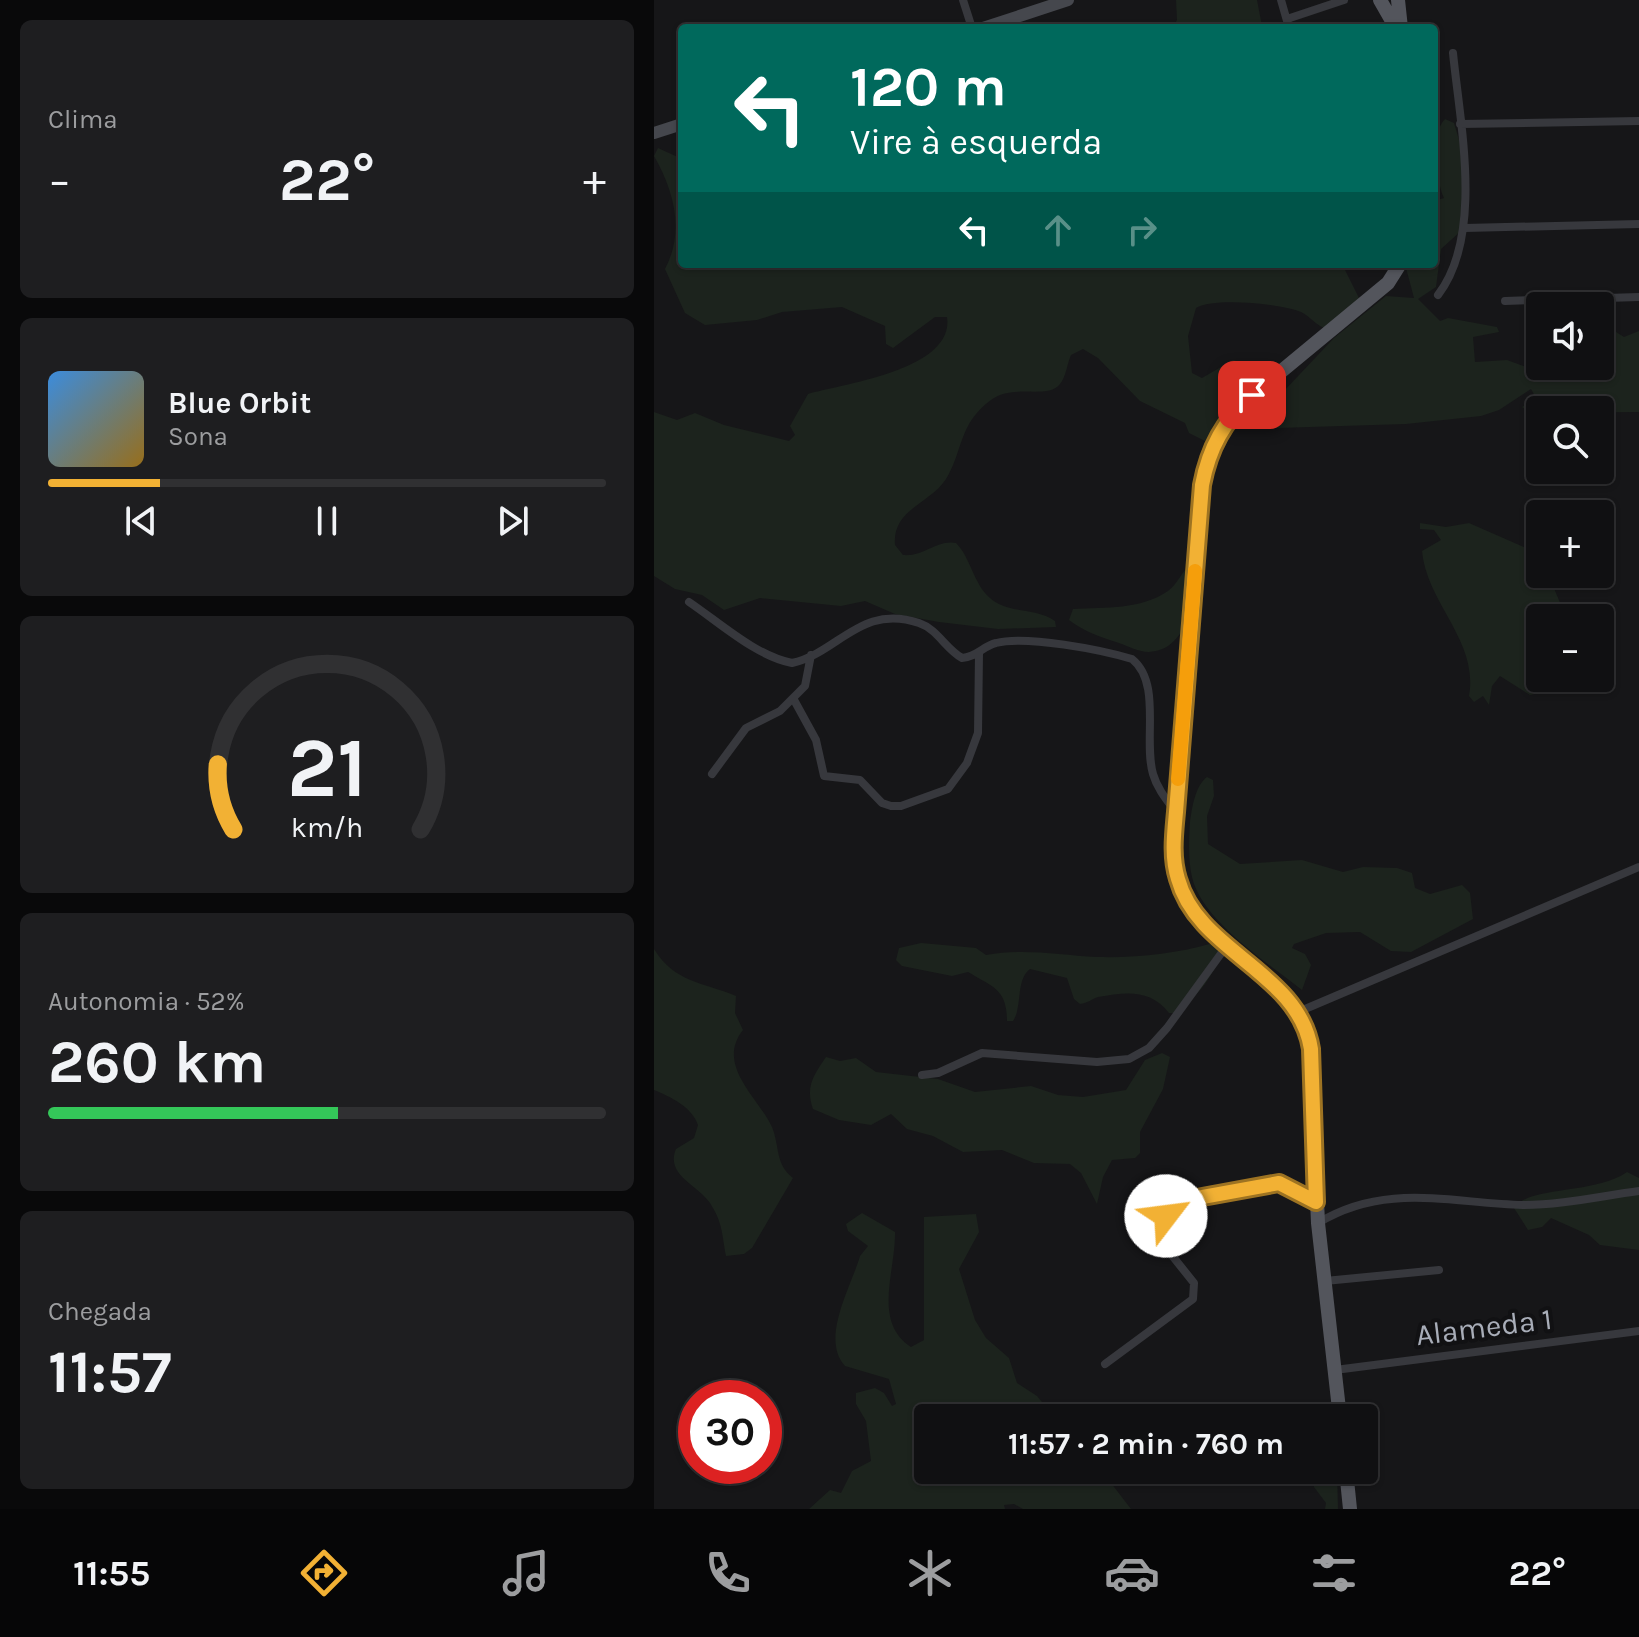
<!DOCTYPE html>
<html lang="pt">
<head>
<meta charset="utf-8">
<style>
	:root { --surface:#101012; --page:#1e1e20; --text:#f1f3f6; --muted:#9c9d9f; --line:#303032; --accent:#f2b134 }
	body { margin:0; font-family:Karla,sans-serif; background:var(--page); color:var(--text); height:100vh; display:flex; flex-direction:column; font-size:30px; white-space:nowrap }
	* { box-sizing:border-box; margin:0 }
	p { font-size:26px; color:var(--muted) }
	.icon { flex:none; width:44px; height:44px; fill:none; stroke:currentColor; stroke-width:2; stroke-linecap:round; stroke-linejoin:round }
	.map { position:relative; flex:1; overflow:hidden }
	.side { display:flex; flex-direction:column; gap:20px; padding:20px; background:#09090a; width:654px }
	.side>* { flex:none }
	.hud { position:absolute; left:24px; top:24px; width:760px; height:244px; border-radius:8px; box-shadow:0 2px 6px #0004,0 0 0 2px var(--line); background:#00695c; color:#fff; overflow:hidden }
	.buttons { position:absolute; left:872px; top:292px; display:grid; gap:16px }
	.buttons a { display:grid; place-items:center; width:88px; height:88px; border-radius:8px; background:var(--surface); box-shadow:0 2px 6px #0004,0 0 0 2px var(--line); font-size:40px }
	.speed { position:absolute; left:24px; top:1380px; display:flex; gap:16px; font-size:40px; font-weight:700; text-align:center }
	.speed>* { display:grid; place-content:center; width:104px; height:104px; border-radius:50%; background:var(--surface); box-shadow:0 2px 6px #0004,0 0 0 2px var(--line); line-height:1 }
	.speed .limit { border:12px solid #d22; background:#fff; color:#111 }
	.pin { position:absolute; display:grid; place-items:center; width:68px; height:68px; color:#fff; margin:-34px; border-radius:16px; box-shadow:0 4px 12px #0006 }
	.me { position:absolute; width:88px; margin:-44px; rotate:60deg; stroke-linejoin:round; filter:drop-shadow(0 0 6px #0008) }
	.turn { display:flex; align-items:center; gap:28px; height:168px; padding:0 40px; font-size:36px }
	.turn .icon { width:104px; height:104px; stroke-width:2.5 }
	.turn b { display:block; font-size:56px; line-height:68px }
	.lanes { display:flex; align-items:center; height:76px; padding:0 40px; background:#0003; justify-content:center; gap:40px; direction:ltr }
	.lanes .off { opacity:.35 }
	.big { font-size:60px; font-weight:700; line-height:1.1 }
	.side .widget { flex:1; display:flex; flex-direction:column; justify-content:center; gap:12px; min-width:0; padding:0 28px; border-radius:12px; background:var(--page) }
	.side .dial { align-items:center; gap:0 }
	.dial svg { height:208px; overflow:visible; fill:none; stroke:var(--line); stroke-width:7; stroke-linecap:round; text-anchor:middle }
	.dial text { fill:var(--text); stroke:none }
	.song { display:flex; align-items:center; gap:24px }
	.cover { width:96px; height:96px; border-radius:12px; background:linear-gradient(135deg,hsl(210 70% 55%),hsl(40 70% 35%)) }
	.played { height:8px; border-radius:4px; background:linear-gradient(90deg,var(--accent) 20%,var(--line) 20%) }
	.keys { display:flex; justify-content:space-around; direction:ltr }
	.heat { display:flex; justify-content:space-between; align-items:center; font-size:44px; direction:ltr }
	.charge { height:12px; border-radius:6px; background:linear-gradient(90deg,#34c759 52%,var(--line) 0) }
	.trip { position:absolute; left:260px; top:1404px; width:464px; height:80px; border-radius:8px; background:var(--surface); box-shadow:0 2px 6px #0004,0 0 0 2px var(--line); font-weight:700; line-height:80px; text-align:center }
	.dock { display:flex; height:128px; justify-content:space-around; align-items:center; background:#060607; color:var(--muted) }
	.dock .icon { width:56px; height:56px }
	.dock .on { color:var(--accent) }
	.dock b { font-size:36px; color:var(--text) }
	main { display:flex; flex:1; min-height:0 }
	.map>svg:first-child { display:block }
</style>
</head>
<body>
<main>
<section class="side">
<div class="widget"><p>Clima</p>
<div class="heat"><a>−</a><b class="big">22°</b><a>+</a></div>
</div>
<div class="widget">
<div class="song"><i class="cover"></i><div><b>Blue Orbit</b><p>Sona</p></div></div>
<div class="played"></div>
<div class="keys"><svg class="icon" aria-label="previous" viewBox="0 0 24 24"><path d="M18 5L8 12l10 7zM5 5v14"/></svg><svg class="icon" aria-label="pause" viewBox="0 0 24 24"><path d="M8 5v14M16 5v14"/></svg><svg class="icon" aria-label="next" viewBox="0 0 24 24"><path d="M6 5l10 7-10 7zM19 5v14"/></svg></div>
</div>
<div class="widget dial"><svg viewBox="0 0 100 80">
<path d="M14 69A42 42 0 1 1 86 69"/>
<path d="M14 69A42 42 0 0 1 8 44" stroke="#f2b134"/>
<text x="50" y="56" font-size="32" font-weight="700">21</text>
<text x="50" y="72" font-size="11">km/h</text>
</svg></div>
<div class="widget"><p>Autonomia · 52%</p><b class="big">260 km</b><div class="charge"></div></div>
<div class="widget"><p>Chegada</p><b class="big">11:57</b></div>
</section>
<div class="map">
<svg width="985" height="1509" viewBox="0 0 985 1509">
	<rect width="100%" height="100%" fill="#161618"/>
	<!-- green -->
	<path fill="#1c231d" d="M522,0h81l5,26 -90,2 5,-8z
		M791,119l9,4 8,27v80l-21,19 -5,38 -18,12 22,22 8,-3 49,9 2,5 -26,5 2,25 32,-2 51,19 6,-13h36v-37l5,-4 19,12 15,-6v81l-109,1 -8,-6 14,-9 -5,-9 -32,21 -18,6 -75,8 -158,5 86,-91 52,-42 28,2 -9,-34h29v-63l10,-3c-8,-17 -14,-65 1,-79z
		M4,148l24,11v105h660l17,34 -32,31c-11,-3 -16,-12 -26,-17 -20,-8 -86,-15 -105,-4l-8,28 4,37 10,5 31,-18 8,2c13,27 -17,61 -36,79l-16,-8 -4,-10 -45,-22 -42,-43 -15,-9 -12,6c-4,9 -5,22 -11,29 -12,16 -46,-1 -69,16 -33,24 -28,52 -45,79 -16,25 -54,30 -51,66l8,10c21,2 34,-16 53,-12 15,15 17,40 34,55 17,16 45,9 65,23l1,6 -58,2 -59,-7 -44,-8 -30,-13 -24,5 -81,-8 -36,12 -22,-15 -27,-6 -21,-13v-164l23,8 18,-7 29,12 65,16 6,-6 -5,-9 18,-32c34,-10 147,-24 139,-77h-12l-42,31 -7,-4 -1,-18 -43,-19 -60,5 -25,8 -52,5 -20,-12 -20,-44c20,-38 9,-78 -11,-113z
		M766,523l26,4 23,-4 64,28 7,8v15h8l13,31 -5,13h-16v60h5l-1,14 -14,3 -30,-19 -8,10 -3,19 -6,-9 -9,6 -5,-6c10,-55 -42,-92 -47,-145l19,-11 -7,-10 -14,-1z
		M540,563c1,32 -4,87 -45,89 -10,0 -21,-6 -30,-9 -19,-6 -34,-11 -50,-23l4,-11c33,-2 67,1 95,-18 11,-8 13,-21 26,-28z
		M553,777l6,3 1,16 -7,20 1,28 32,20 62,-4 41,12 20,-5 34,1 15,5 3,15 15,6 32,-9 8,8 3,26 -62,33 -20,-1 -31,-19 -34,1 -32,11 -2,4 13,6 6,11 -9,25c-34,-27 -100,-69 -110,-113 -4,-16 -3,-38 -2,-55 2,-14 5,-36 17,-45z
		M267,943l55,5 10,7c38,-7 73,0 111,2 40,1 78,-3 116,-14l8,5c-4,26 -24,48 -44,65h-8c-19,-24 -42,-21 -71,-16 -6,2 -10,6 -18,7l-6,-5 -7,-21 -37,-9c-15,12 -7,37 -17,52h-6c0,-32 -14,-34 -39,-49l-16,4 -50,-10 -6,-6 3,-12z
		M0,949c21,34 49,33 82,47l-1,17 8,17c-28,35 16,68 29,97 8,20 3,37 21,51l-41,70 -8,6 -18,2c-4,-21 -3,-33 -16,-53 -12,-18 -45,-28 -34,-54l18,-11 4,-13c-6,-18 -27,-28 -44,-35z
		M508,1053l8,4 -7,32 -23,43v21l-5,5 -23,2 -9,17 -6,27 -16,-31 -11,-9 -36,-1 -32,-13 -39,2 -30,-16 -26,-7 -16,-15 -20,11 -32,-5 -26,-11c-8,-23 1,-34 13,-52l14,4 16,-3 20,14 62,7 37,13 56,-6 27,9 25,2 43,-7 19,-30z
		M973,1172l12,6v72l-39,-5 -11,-10 -38,-17 -9,9 -14,3 -14,-22c16,-23 80,-13 113,-36z
		M208,1213l33,19c1,38 -23,90 16,115l13,-7v-123l52,-3 3,18 -20,37 16,51 11,18 23,20 8,25 20,13 18,22h-127v52h162l21,13 20,26h-108l-9,-5 -10,1 1,4h-196l21,-19 11,3 11,-22 19,-10 -5,-40 -10,-17v-11l19,-5 9,5 8,13 4,-2 -7,-25 -44,-13c-25,-27 6,-79 15,-110l8,-10 -20,-15 -2,-7z
		M683,1470l1,39h-13l1,-6 -12,-16 -1,-16z"/>
	<g fill="none" stroke-linecap="round" stroke-linejoin="round">
		<!-- street -->
		<path stroke="#37383d" stroke-width="8" d="M309,0l9,28
			M627,0l8,28
			M633,19l57,-19
			M806,124l179,-3
			M811,228l174,-4
			M784,295c46,-60 22,-171 15,-242
			M851,301l134,-4
			M35,602c31,21 67,54 103,61 46,-10 69,-60 127,-40 18,6 27,26 43,35 15,-1 21,-12 34,-15 30,-8 106,7 136,16 30,24 11,81 21,115 4,14 13,25 22,37
			M139,698l23,42 8,36 36,4 22,23 9,3h10l47,-17 19,-26 11,-30 1,-80
			M58,774l34,-46 34,-17 25,-25 6,-31
			M644,1012l341,-145
			M268,1075l16,-2 44,-20 115,9 32,-3 20,-11 18,-20 61,-84
			M664,1223c67,-41 132,-20 205,-18 38,0 78,-9 116,-14
			M671,1281l114,-11
			M451,1364l88,-65 1,-16 -24,-30 -4,-37 9,-14 104,-19 10,2 27,17
			M681,1370l304,-39"/>
		<!-- secondary -->
		<path stroke="#45474d" stroke-width="12" d="M329,28l85,-28
			M0,133l28,-9"/>
		<!-- primary -->
		<path stroke="#53555c" stroke-width="14" d="M726,0l16,28
			M744,0l3,28
			M686,1418l-22,-195 -8,-184c-27,-79 -129,-95 -136,-187l26,-349 13,-57 25,-39 150,-124 12,-19
			M692,1470l4,39"/>
	</g>
	<g fill="none" stroke-linecap="round" stroke-linejoin="round">
		<defs>
			<path id="route" d="M512,1216l9,-14 104,-19 37,19 -5,-153c-12,-77 -113,-97 -133,-170 -7,-22 -4,-45 -2,-67l26,-327c7,-37 22,-64 50,-90"/>
		</defs>
		<!-- route casing -->
		<use href="#route" stroke="#9d7322" stroke-width="20"/>
		<!-- route -->
		<use href="#route" stroke="#f2b134" stroke-width="14"/>
		<!-- slow -->
		<path stroke="#f59e0b" stroke-width="14" d="M524,779l17,-208"/>
	</g>
	<g text-anchor="middle" dominant-baseline="central" stroke-width="8" stroke-linejoin="round" paint-order="stroke">
		<!-- street labels -->
		<g font-size="30" fill="#a8adb8" stroke="#111113">
			<text transform="translate(830 1327) rotate(-7)">Alameda 1</text>
		</g>
	</g>
</svg>
<div class="buttons">
<a><svg class="icon" aria-label="sound" viewBox="0 0 24 24"><path d="M4 9h4l5-4v14l-5-4H4zM17 9q2 3 0 6"/></svg></a>
<a><svg class="icon" aria-label="search" viewBox="0 0 24 24"><circle cx="10" cy="10" r="6"/><path d="M15 15l6 6"/></svg></a>
<a>+</a>
<a>−</a>
</div>
<div class="speed"><div class="limit">30</div></div>
<div class="pin" style="left:598px;top:395px;background:#d93025"><svg class="icon" aria-label="arrive" viewBox="0 0 24 24"><path d="M6 21V4h12l-3 4 3 4H6"/></svg></div>
<svg class="me" style="left:512px;top:1216px" viewBox="-20 -20 40 40"><circle r="19" fill="#fff"/><path d="M0-13L10 11 0 6-10 11z" fill="#f2b134"/></svg>
<div class="trip">11:57 · 2 min · 760 m</div>
<div class="hud">
<div class="turn"><svg class="icon" aria-label="left" viewBox="0 0 24 24"><path d="M17 20v-9H6M10 6l-5 5 5 5"/></svg><div><b>120 m</b>Vire à esquerda</div></div>
<div class="lanes"><svg class="icon" aria-label="left" viewBox="0 0 24 24"><path d="M17 20v-9H6M10 6l-5 5 5 5"/></svg><svg class="icon off" aria-label="ahead" viewBox="0 0 24 24"><path d="M12 20V5M6 11l6-6 6 6"/></svg><svg class="icon off" aria-label="right" viewBox="0 0 24 24"><path d="M7 20v-9h11M14 6l5 5-5 5"/></svg></div>
</div>
</div>
</main>
<nav class="dock">
<b>11:55</b>
<svg class="icon on" aria-label="directions" viewBox="0 0 24 24"><path d="M12 3l9 9-9 9-9-9zM9 14v-3h6M13 9l2 2-2 2"/></svg>
<svg class="icon" aria-label="music" viewBox="0 0 24 24"><path d="M9 18V5l10-2v13"/><circle cx="6" cy="18" r="3"/><circle cx="16" cy="16" r="3"/></svg>
<svg class="icon" aria-label="phone" viewBox="0 0 24 24"><path d="M5 4h4l2 5-3 2q2 4 5 5l2-3 5 2v4C11 20 4 13 5 4z"/></svg>
<svg class="icon" aria-label="climate" viewBox="0 0 24 24"><path d="M12 3v18M4 7l16 10M4 17L20 7"/></svg>
<svg class="icon" aria-label="car" viewBox="0 0 24 24"><path d="M5 17H2v-5l4-1 3-4h7l3 4 3 1v5h-3M9 17h6M6 11h13"/><circle cx="7" cy="17" r="2"/><circle cx="17" cy="17" r="2"/></svg>
<svg class="icon" aria-label="filters" viewBox="0 0 24 24"><path d="M4 7h16M4 17h16"/><circle cx="9" cy="7" r="2"/><circle cx="15" cy="17" r="2"/></svg>
<b>22°</b>
</nav>
</body>
</html>
